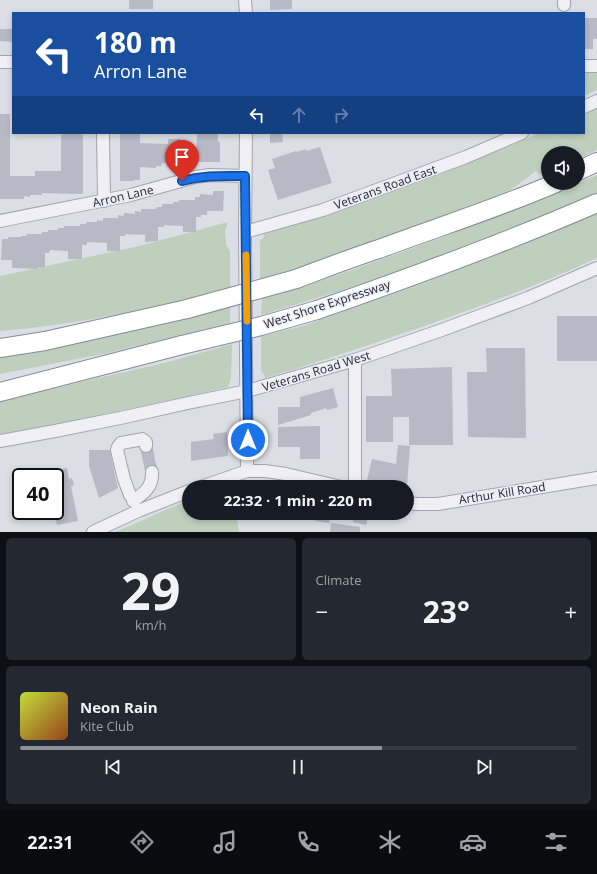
<!DOCTYPE html>
<html lang="en">
<head>
<meta charset="utf-8">
<style>
	:root { --surface:#171b24; --page:#242831; --text:#f1f3f6; --muted:#9ea1a6; --line:#363941; --accent:#8c9099 }
	body { margin:0; font-family:"Open Sans",sans-serif; background:var(--page); color:var(--text); height:100vh; display:flex; flex-direction:column; font-size:15px; white-space:nowrap }
	* { box-sizing:border-box; margin:0 }
	p { font-size:13px; color:var(--muted) }
	.icon { flex:none; width:22px; height:22px; fill:none; stroke:currentColor; stroke-width:2; stroke-linecap:round; stroke-linejoin:round }
	.map { position:relative; height:532px; overflow:hidden }
	.side { display:flex; flex-direction:column; gap:6px; padding:6px; background:#0d0f14; flex:1 }
	.side>* { flex:none }
	.guide { position:absolute; left:12px; top:12px; width:573px; height:122px; border-radius:0px; box-shadow:0 2px 6px #0003; background:#1a4fa0; color:#fff; overflow:hidden }
	.controls { position:absolute; left:541px; top:146px; display:grid; gap:8px }
	.controls a { display:grid; place-items:center; width:44px; height:44px; border-radius:50%; background:var(--surface); box-shadow:0 2px 6px #0003; font-size:20px }
	.speed { position:absolute; left:12px; top:468px; display:flex; gap:8px; font-size:20px; font-weight:700; text-align:center }
	.speed>* { display:grid; place-content:center; width:52px; height:52px; border-radius:50%; background:var(--surface); box-shadow:0 2px 6px #0003; line-height:1 }
	.speed .limit { border:2px solid #111; border-radius:6px; background:#fff; color:#111 }
	.pin { position:absolute; display:grid; place-items:center; width:34px; height:34px; color:#fff; margin:-41px -17px; border-radius:50% 50% 50% 0; rotate:-45deg; box-shadow:0 0 4px #0007 }
	.pin .icon { rotate:45deg }
	.me { position:absolute; width:44px; margin:-22px; rotate:0deg; stroke-linejoin:round; filter:drop-shadow(0 0 3px #0008) }
	.turn { display:flex; align-items:center; gap:14px; height:84px; padding:0 16px; font-size:18px }
	.turn .icon { width:52px; height:52px; stroke-width:2.5 }
	.turn b { display:block; font-size:28px; line-height:34px }
	.lanes { display:flex; align-items:center; height:38px; padding:0 16px; background:#0003; justify-content:center; gap:20px; direction:ltr }
	.lanes .off { opacity:.35 }
	.big { font-size:30px; font-weight:700; line-height:1.1 }
	.side .widget { flex:1; display:flex; flex-direction:column; justify-content:center; gap:6px; min-width:0; padding:0 14px; border-radius:6px; background:var(--page) }
	.side .dial { align-items:center; gap:0 }
	.dial b { font-size:52px; line-height:1 }
	.song { display:flex; align-items:center; gap:12px }
	.cover { width:48px; height:48px; border-radius:6px; background:linear-gradient(135deg,hsl(70 70% 55%),hsl(20 70% 35%)) }
	.played { height:4px; border-radius:2px; background:linear-gradient(90deg,var(--accent) 65%,var(--line) 65%) }
	.keys { display:flex; justify-content:space-around; direction:ltr }
	.heat { display:flex; justify-content:space-between; align-items:center; font-size:22px; direction:ltr }
	.side .tiles { flex:1; display:grid; gap:6px; grid-template-columns:1fr 1fr }
	.widget:last-child { grid-column:span 2 }
	.trip { position:absolute; left:182px; top:480px; width:232px; height:40px; border-radius:20px; background:var(--surface); box-shadow:0 2px 6px #0003; font-weight:700; line-height:40px; text-align:center }
	.tabs { display:flex; height:64px; justify-content:space-around; align-items:center; background:#090b0e; color:var(--muted) }
	.tabs .icon { width:28px; height:28px }
	.tabs .selected { color:var(--accent) }
	.tabs b { font-size:18px; color:var(--text) }
	.map>svg:first-child { display:block }
</style>
</head>
<body>
<div class="map">
<svg width="597" height="532" viewBox="0 0 597 532">
	<rect width="100%" height="100%" fill="#dcdee5"/>
	<!-- green -->
	<path fill="#bfcfbe" d="M597,70v20l-13,6v-25z
		M597,108v42l-19,9v-6h-30v20l-6,3 -6,-5 -13,10 -23,16 -164,59 -76,23v-37l1,-2 3,-3 -1,-4 96,-29 84,-31 97,-40h44v-20z
		M597,175v18l-46,22 -101,38 -107,37 -82,25 1,-17 79,-24 105,-38 97,-37z
		M597,212v46c-62,29 -126,52 -190,74 -47,16 -94,32 -142,46l-1,-4 -3,-3v-35l42,-10 123,-44 119,-46z
		M228,222l-3,9 1,14 4,6v37c-40,10 -81,21 -122,28 -35,7 -72,12 -108,15v-55l139,-30z
		M230,307v16l-122,30 -108,21v-19l149,-28z
		M232,344l-1,35 -3,8 -182,40 -46,9v-34l85,-21 79,-18z
		M189,500v13h47l3,19h-124c25,-10 49,-22 74,-32z"/>
	<!-- building -->
	<path fill="#b7b9c5" d="M129,0h24v9h-24z
		M270,0h22v9l-22,1z
		M584,18h13v21h-4v10h-9z
		M0,29h13v13l-13,-1z
		M0,114h10v62h25v-5h26v-38h22v61l-41,-1v2h-12v2l-6,-1v3h-24z
		M120,133h20v10l28,1v-5h12v23l-6,-1v2h-12v3h-6v2l-16,-1v13h-6v1h-14z
		M270,133h12l1,9 -13,1z
		M197,134h21v8h2v20h-24z
		M320,147l12,36 -54,17 -10,-30 7,-2 -3,-9 24,-8 1,1 9,-3v2z
		M213,191h11l-1,20h-16v4h-6v2h-5v15h-13v-6l-19,-1v2h-6v14l-13,1v-7l-20,-1v2h-5v15h-13v-8l-20,-1v3h-5v14h-14v-8l-18,-1 -1,3h-4v14h-7v2l-26,-1v-8h-11l1,-21h6v-2h13v-1h5l1,-2h15v-2h6v-2h10v-2h6v-2h16v-2h6v-2h11v-2l6,1v-3h15v-3l6,1v-3l11,1v-3l6,1v-3h15l1,-2h5v-3h11v-2h6v-2h16v-3h5v-3l13,1z
		M557,316h40v45h-40z
		M486,348h39l1,90 -58,-1 -1,-65h20z
		M452,367l1,78h-44v-28h-16v25h-27v-46h26l-1,-27z
		M333,388l5,19 -11,3 -1,-2 -15,5v2l-33,10v-18h22v-10z
		M320,426v33h-20v-12h-22v-20z
		M227,432l1,24 -37,5v-19l23,-3 -1,-5z
		M398,445l12,1 -3,40 -17,-1 -23,-5 5,-21 24,5z
		M153,449l3,17 -4,-1h-3l-3,3 -1,3 -4,-20 2,2h3l4,-1z
		M89,450h21l6,30 2,8 -19,10 -10,-32z
		M67,468l2,11 3,-1 2,7 -3,1 7,35 -21,4 -3,-14h1v-34h-17v-4z
		M316,513h15l-2,10 -14,-2z
		M355,513h14l-3,12 -13,-3z
		M331,523l29,4v5h-30z"/>
	<g fill="none" stroke-linecap="round" stroke-linejoin="round">
		<!-- minor-tunnel -->
		<path stroke="#b8bac3" stroke-width="12" stroke-dasharray="12 6" stroke-linecap="butt" d="M146,446l6,26"/>
		<defs>
			<path id="minor" d="M245,0l1,13
				M564,0v5
				M0,62h13
				M584,66h13
				M584,107l13,-6
				M103,133l1,68
				M246,133l-1,99 2,239
				M0,221l131,-26 64,-18 15,-2 35,1
				M245,232l78,-22 143,-53 56,-24
				M355,360v127
				M0,441l55,-10 70,-14 63,-14 59,-12 108,-31 84,-29 89,-33 69,-30
				M201,487l46,-16h18l21,3 55,13
				M130,495l-6,-16 -7,-29 1,-3 3,-4 17,-3 4,-1 4,3v4
				M133,501c11,-8 20,-14 19,-29
				M407,503l9,1h22l159,-26
				M93,532l45,-21 51,-20"/>
			<path id="highway" d="M578,171l19,-9
				M296,279c27,-10 55,-21 83,-30 59,-22 119,-41 177,-66
				M317,310c95,-33 188,-67 280,-107
				M0,348l45,-7 142,-32
				M0,392l182,-47"/>
		</defs>
		<!-- minor casing -->
		<use href="#minor" stroke="#a2a4af" stroke-width="14"/>
		<!-- highway casing -->
		<use href="#highway" stroke="#85899b" stroke-width="20"/>
		<!-- minor -->
		<use href="#minor" stroke="#efeff4" stroke-width="12"/>
		<!-- highway -->
		<use href="#highway" stroke="#fff" stroke-width="18"/>
		<defs>
			<path id="highway-bridge" d="M187,309l109,-30
				M182,345l79,-19 56,-16"/>
		</defs>
		<!-- highway-bridge casing -->
		<use href="#highway-bridge" stroke="#85899b" stroke-width="20" stroke-linecap="butt"/>
		<!-- highway-bridge -->
		<use href="#highway-bridge" stroke="#fff" stroke-width="18"/>
	</g>
	<g fill="none" stroke-linecap="round" stroke-linejoin="round">
		<defs>
			<path id="route" d="M182,181c22,-6 41,-5 63,-5l3,264"/>
		</defs>
		<!-- route casing -->
		<use href="#route" stroke="#114b97" stroke-width="10"/>
		<!-- route -->
		<use href="#route" stroke="#1a73e8" stroke-width="7"/>
		<!-- slow -->
		<path stroke="#f59e0b" stroke-width="7" d="M246,255l1,66"/>
	</g>
	<g text-anchor="middle" dominant-baseline="central" stroke-width="3" stroke-linejoin="round" paint-order="stroke">
		<!-- street labels -->
		<g font-size="12" fill="#272a3b" stroke="#ebedf3">
			<text transform="translate(385 187) rotate(-20)">Veterans Road East</text>
			<text transform="translate(123 196) rotate(-13)">Arron Lane</text>
			<text transform="translate(327 304) rotate(-18)">West Shore Expressway</text>
			<text transform="translate(316 371) rotate(-17)">Veterans Road West</text>
			<text transform="translate(502 493) rotate(-9)">Arthur Kill Road</text>
		</g>
	</g>
</svg>
<div class="controls">
<a><svg class="icon" aria-label="sound" viewBox="0 0 24 24"><path d="M4 9h4l5-4v14l-5-4H4zM17 9q2 3 0 6"/></svg></a>
</div>
<div class="speed"><div class="limit">40</div></div>
<div class="pin" style="left:182px;top:181px;background:#d93025"><svg class="icon" aria-label="arrive" viewBox="0 0 24 24"><path d="M6 21V4h12l-3 4 3 4H6"/></svg></div>
<svg class="me" style="left:248px;top:440px" viewBox="-20 -20 40 40"><circle r="17" fill="#1a73e8" stroke="#fff" stroke-width="3"/><path d="M0-11L8 9 0 5-8 9z" fill="#fff"/></svg>
<div class="trip">22:32 · 1 min · 220 m</div>
<div class="guide">
<div class="turn"><svg class="icon" aria-label="left" viewBox="0 0 24 24"><path d="M17 20v-9H6M10 6l-5 5 5 5"/></svg><div><b>180 m</b>Arron Lane</div></div>
<div class="lanes"><svg class="icon" aria-label="left" viewBox="0 0 24 24"><path d="M17 20v-9H6M10 6l-5 5 5 5"/></svg><svg class="icon off" aria-label="ahead" viewBox="0 0 24 24"><path d="M12 20V5M6 11l6-6 6 6"/></svg><svg class="icon off" aria-label="right" viewBox="0 0 24 24"><path d="M7 20v-9h11M14 6l5 5-5 5"/></svg></div>
</div>
</div>
<section class="side">
<div class="tiles">
<div class="widget dial"><b>29</b><p>km/h</p></div>
<div class="widget"><p>Climate</p>
<div class="heat"><a>−</a><b class="big">23°</b><a>+</a></div>
</div>
<div class="widget">
<div class="song"><i class="cover"></i><div><b>Neon Rain</b><p>Kite Club</p></div></div>
<div class="played"></div>
<div class="keys"><svg class="icon" aria-label="previous" viewBox="0 0 24 24"><path d="M18 5L8 12l10 7zM5 5v14"/></svg><svg class="icon" aria-label="pause" viewBox="0 0 24 24"><path d="M8 5v14M16 5v14"/></svg><svg class="icon" aria-label="next" viewBox="0 0 24 24"><path d="M6 5l10 7-10 7zM19 5v14"/></svg></div>
</div>
</div>
</section>
<nav class="tabs">
<b>22:31</b>
<svg class="icon selected" aria-label="directions" viewBox="0 0 24 24"><path d="M12 3l9 9-9 9-9-9zM9 14v-3h6M13 9l2 2-2 2"/></svg>
<svg class="icon" aria-label="music" viewBox="0 0 24 24"><path d="M9 18V5l10-2v13"/><circle cx="6" cy="18" r="3"/><circle cx="16" cy="16" r="3"/></svg>
<svg class="icon" aria-label="phone" viewBox="0 0 24 24"><path d="M5 4h4l2 5-3 2q2 4 5 5l2-3 5 2v4C11 20 4 13 5 4z"/></svg>
<svg class="icon" aria-label="climate" viewBox="0 0 24 24"><path d="M12 3v18M4 7l16 10M4 17L20 7"/></svg>
<svg class="icon" aria-label="car" viewBox="0 0 24 24"><path d="M5 17H2v-5l4-1 3-4h7l3 4 3 1v5h-3M9 17h6M6 11h13"/><circle cx="7" cy="17" r="2"/><circle cx="17" cy="17" r="2"/></svg>
<svg class="icon" aria-label="filters" viewBox="0 0 24 24"><path d="M4 7h16M4 17h16"/><circle cx="9" cy="7" r="2"/><circle cx="15" cy="17" r="2"/></svg>
</nav>
</body>
</html>
